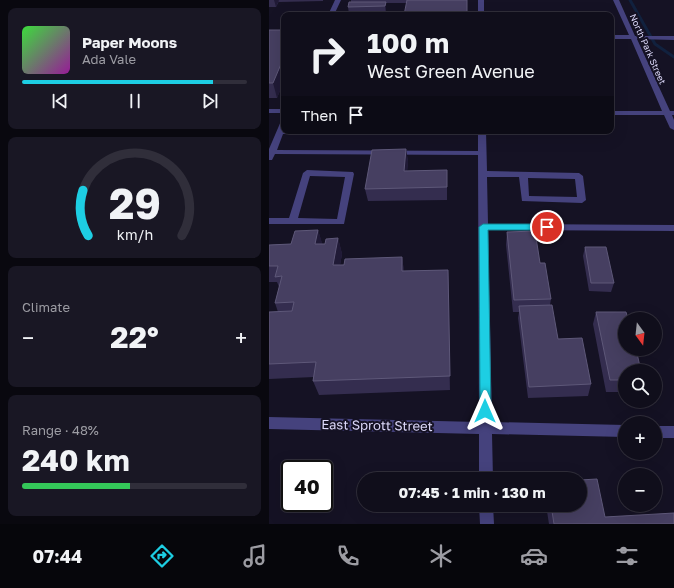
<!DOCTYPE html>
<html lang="en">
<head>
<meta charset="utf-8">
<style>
	:root { --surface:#100e1b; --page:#191724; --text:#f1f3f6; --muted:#9c9ca3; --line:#302e3a; --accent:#1dcee3 }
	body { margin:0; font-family:"Golos Text",sans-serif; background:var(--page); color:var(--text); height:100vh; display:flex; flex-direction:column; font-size:15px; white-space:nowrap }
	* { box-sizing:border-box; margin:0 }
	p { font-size:13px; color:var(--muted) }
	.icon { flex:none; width:22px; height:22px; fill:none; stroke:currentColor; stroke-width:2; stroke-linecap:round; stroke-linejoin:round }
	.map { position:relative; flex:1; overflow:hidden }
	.side { display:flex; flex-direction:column; gap:8px; padding:8px; background:#09080f; width:269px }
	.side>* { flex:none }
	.top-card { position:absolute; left:12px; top:12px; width:333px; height:122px; border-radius:8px; box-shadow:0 4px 16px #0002,0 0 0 1px var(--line); background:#100e1b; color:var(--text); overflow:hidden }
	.needle { width:26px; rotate:165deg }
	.buttons { position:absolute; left:349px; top:312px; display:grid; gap:8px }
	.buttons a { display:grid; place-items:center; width:44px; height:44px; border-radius:50%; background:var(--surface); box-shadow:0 4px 16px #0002,0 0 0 1px var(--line); font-size:20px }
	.speed { position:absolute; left:12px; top:460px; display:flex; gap:8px; font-size:20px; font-weight:700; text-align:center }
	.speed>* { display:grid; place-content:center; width:52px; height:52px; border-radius:50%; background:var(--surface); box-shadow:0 4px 16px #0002,0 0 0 1px var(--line); line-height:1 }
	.speed .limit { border:2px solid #111; border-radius:6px; background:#fff; color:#111 }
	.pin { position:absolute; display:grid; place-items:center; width:34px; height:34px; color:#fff; margin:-17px; border:2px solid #fff; border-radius:50%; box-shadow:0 1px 4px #0007 }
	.me { position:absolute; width:44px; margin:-22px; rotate:0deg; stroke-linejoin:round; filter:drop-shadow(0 0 3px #0008) }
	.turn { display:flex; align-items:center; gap:14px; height:84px; padding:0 20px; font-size:18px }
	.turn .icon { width:52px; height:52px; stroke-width:2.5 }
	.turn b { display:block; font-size:28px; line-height:34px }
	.then { display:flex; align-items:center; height:38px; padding:0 20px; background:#0003; gap:8px; font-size:15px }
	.big { font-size:30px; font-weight:700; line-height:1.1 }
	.side .tile { flex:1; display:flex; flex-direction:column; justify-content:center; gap:6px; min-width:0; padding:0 14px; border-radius:8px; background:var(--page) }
	.side .dial { align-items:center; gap:0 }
	.dial svg { height:104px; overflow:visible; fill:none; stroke:var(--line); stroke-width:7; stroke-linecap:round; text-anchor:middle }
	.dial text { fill:var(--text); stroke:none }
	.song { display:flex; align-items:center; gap:12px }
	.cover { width:48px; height:48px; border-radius:6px; background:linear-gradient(135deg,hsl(120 70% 55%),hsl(300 70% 35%)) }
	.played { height:4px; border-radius:2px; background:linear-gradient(90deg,var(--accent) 85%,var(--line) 85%) }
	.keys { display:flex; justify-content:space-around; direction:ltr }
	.heat { display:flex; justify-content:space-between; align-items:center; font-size:22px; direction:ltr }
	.charge { height:6px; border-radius:3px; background:linear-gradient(90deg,#34c759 48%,var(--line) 0) }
	.trip { position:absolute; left:88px; top:472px; width:230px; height:40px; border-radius:20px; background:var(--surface); box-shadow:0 4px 16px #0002,0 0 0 1px var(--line); font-weight:700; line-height:40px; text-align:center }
	.menu { display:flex; height:64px; justify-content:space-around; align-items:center; background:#06060b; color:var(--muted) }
	.menu .icon { width:28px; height:28px }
	.menu .active { color:var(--accent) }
	.menu b { font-size:18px; color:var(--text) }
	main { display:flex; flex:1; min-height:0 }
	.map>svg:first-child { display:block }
</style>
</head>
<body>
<main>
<section class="side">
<div class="tile">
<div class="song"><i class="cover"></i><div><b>Paper Moons</b><p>Ada Vale</p></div></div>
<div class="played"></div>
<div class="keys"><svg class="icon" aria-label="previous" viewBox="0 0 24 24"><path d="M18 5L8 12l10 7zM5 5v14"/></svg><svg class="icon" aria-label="pause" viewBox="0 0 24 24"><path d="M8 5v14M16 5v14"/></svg><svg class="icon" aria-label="next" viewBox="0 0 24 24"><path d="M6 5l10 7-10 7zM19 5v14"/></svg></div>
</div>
<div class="tile dial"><svg viewBox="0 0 100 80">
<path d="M14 69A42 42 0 1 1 86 69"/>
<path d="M14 69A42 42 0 0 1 10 34" stroke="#1dcee3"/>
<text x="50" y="56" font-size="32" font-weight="700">29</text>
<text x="50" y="72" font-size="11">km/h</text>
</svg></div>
<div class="tile"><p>Climate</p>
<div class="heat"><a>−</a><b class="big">22°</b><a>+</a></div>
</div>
<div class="tile"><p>Range · 48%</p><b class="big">240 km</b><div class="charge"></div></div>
</section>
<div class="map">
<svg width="405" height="524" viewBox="0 0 405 524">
	<rect width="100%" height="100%" fill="#151224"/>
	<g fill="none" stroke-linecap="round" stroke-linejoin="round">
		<!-- stream -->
		<path stroke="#11213e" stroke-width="3" d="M361,0l25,44 19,13"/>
		<!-- minor -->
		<path fill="#45427d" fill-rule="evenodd" d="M66,0h6l-7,15h-6z
			M209,0h6v15h-6z
			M344,0h6l16,36h39v4l-37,-1 33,72h4v4h-2l2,5v10l-4,-2 -6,-13h-53v-4h51l-31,-72h-20v-4h18z
			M0,109h15v4h-15z
			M12,121h3v10h121l-4,2 -118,1 -6,16 201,1v-20h8l1,40 92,2 4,3 3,24 -4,3 -60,-2 -3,-24h-32l1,47 186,1v6l-186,-1 4,192 133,3v12l-133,-3 1,45h-14v-45l-210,-5v-12l210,5 -1,-267 -203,-1 -3,6h-3v-11zM259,178l47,1 2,18 -48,-1z
			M38,170l46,2 1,2 -10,50h-75v-6h20l14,-45zM41,176l35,1 -8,42 -39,-1z
			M386,426h19v12h-19z
			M210,505h14l1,19h-14z"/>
	</g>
	<!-- wall -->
	<path fill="#342d4f" d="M0,0h54v1l-44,1v-1l-3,6h-7z
		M82,0h116l-61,3h-20v11h-37l-1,-7 3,-5z
		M0,30h15v51l-7,17h-8z
		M137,149l2,13 -1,9 40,-1v30l-79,1 -3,-12z
		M49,230l4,14h3l13,-6 4,16 -2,11 62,-8 2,14 44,-1 2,120 -131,5 -6,-14 1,-4 -45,2v-67h9l-3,-9 4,-16 -2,-5h-8v-37l22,-1z
		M238,232l33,31 11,36 -1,6 8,34 33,45 -3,12 -60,2 -10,-80 1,-6h-6l-7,-67z
		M316,247l29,36 -3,9 -22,-1 -6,-35z
		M327,312l29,59v21h-19l-13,-68z
		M277,505h34l25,12 69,7h-125z"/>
	<!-- shaded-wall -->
	<path fill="#201a36" d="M5,0h5l-3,7z
		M117,2v12l-1,-8z
		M15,57v24l-7,17 -4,-15z
		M137,149l2,13 -2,21 -2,-12z
		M49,230l5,16 -8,-2z
		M69,238l4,16 -5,27 -4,-16z
		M133,257l2,16 -2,-2z
		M179,270l1,16 1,104v-14z"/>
	<!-- building -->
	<path fill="#463f61" stroke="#5e5879" d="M138,0h60v15h-63z
		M80,2h37l-1,4 -37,1z
		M0,30h15v27l-11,26h-4z
		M137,149l-2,22 43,-1v17l-82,2 7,-39z
		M49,230l-3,14h10l1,-5 12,-1 -5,27h11l1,-6 57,-2v14l46,-1 2,106 -137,5 3,-19 -47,2v-52l23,-1 2,-9 -19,1 7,-27 -7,1 3,-11h-9v-21l22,-1 4,-13z
		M266,231l5,32h5l6,36 -37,1 -7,-68z
		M316,247h21l8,36h-23z
		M283,305l6,34 24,-1 9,46 -62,3 -10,-81z
		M327,312h30l2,7h-3v30h11l5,22h-16v9h-15z
		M328,479l8,38 69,-4v11h-120l-3,-19h29v-25z"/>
	<!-- route -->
	<path fill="#1dcee3" stroke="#138694" d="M214,224h64l4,3 -4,3h-59l3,181 -2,4 -4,1 -4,-1 -1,-4 -1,-184z"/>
	<g text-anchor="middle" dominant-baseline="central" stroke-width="4" stroke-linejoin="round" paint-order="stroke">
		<!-- far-street labels -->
		<g font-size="9" fill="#ddd9fa" stroke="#151224">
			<text transform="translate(379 49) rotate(66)">North Park Street</text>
		</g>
		<!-- near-street labels -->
		<g font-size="13" fill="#ddd9fa" stroke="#151224">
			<text transform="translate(108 425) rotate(1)">East Sprott Street</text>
		</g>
	</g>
</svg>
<div class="buttons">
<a><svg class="needle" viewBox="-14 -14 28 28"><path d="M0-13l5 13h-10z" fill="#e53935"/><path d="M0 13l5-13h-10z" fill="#9c9ca3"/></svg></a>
<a><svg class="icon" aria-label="search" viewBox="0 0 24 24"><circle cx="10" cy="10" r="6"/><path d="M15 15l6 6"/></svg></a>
<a>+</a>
<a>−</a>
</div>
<div class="speed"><div class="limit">40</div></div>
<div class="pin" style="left:278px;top:227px;background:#d93025"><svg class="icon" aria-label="arrive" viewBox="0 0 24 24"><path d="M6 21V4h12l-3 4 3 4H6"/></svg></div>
<svg class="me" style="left:216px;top:411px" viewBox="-20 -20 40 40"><path d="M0-17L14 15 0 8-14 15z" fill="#1dcee3" stroke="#fff" stroke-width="4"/></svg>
<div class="trip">07:45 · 1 min · 130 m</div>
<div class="top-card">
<div class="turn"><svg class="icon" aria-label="right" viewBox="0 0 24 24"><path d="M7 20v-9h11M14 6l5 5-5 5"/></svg><div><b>100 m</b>West Green Avenue</div></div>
<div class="then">Then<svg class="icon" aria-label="arrive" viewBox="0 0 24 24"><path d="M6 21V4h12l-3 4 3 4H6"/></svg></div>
</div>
</div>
</main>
<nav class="menu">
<b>07:44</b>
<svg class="icon active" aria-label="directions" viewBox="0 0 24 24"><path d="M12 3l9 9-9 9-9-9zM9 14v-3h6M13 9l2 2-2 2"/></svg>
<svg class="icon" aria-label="music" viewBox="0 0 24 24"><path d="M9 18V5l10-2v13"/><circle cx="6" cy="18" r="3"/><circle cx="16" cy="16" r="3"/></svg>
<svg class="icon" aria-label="phone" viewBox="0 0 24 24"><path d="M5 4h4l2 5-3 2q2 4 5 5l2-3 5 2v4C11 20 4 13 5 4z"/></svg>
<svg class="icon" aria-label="climate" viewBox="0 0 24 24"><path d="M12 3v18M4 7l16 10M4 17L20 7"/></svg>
<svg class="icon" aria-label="car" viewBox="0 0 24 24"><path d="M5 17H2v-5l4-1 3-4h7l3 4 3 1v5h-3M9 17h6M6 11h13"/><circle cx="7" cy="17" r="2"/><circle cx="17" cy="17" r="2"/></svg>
<svg class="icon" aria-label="filters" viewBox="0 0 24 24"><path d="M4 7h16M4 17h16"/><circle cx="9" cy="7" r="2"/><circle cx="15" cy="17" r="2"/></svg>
</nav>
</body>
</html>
